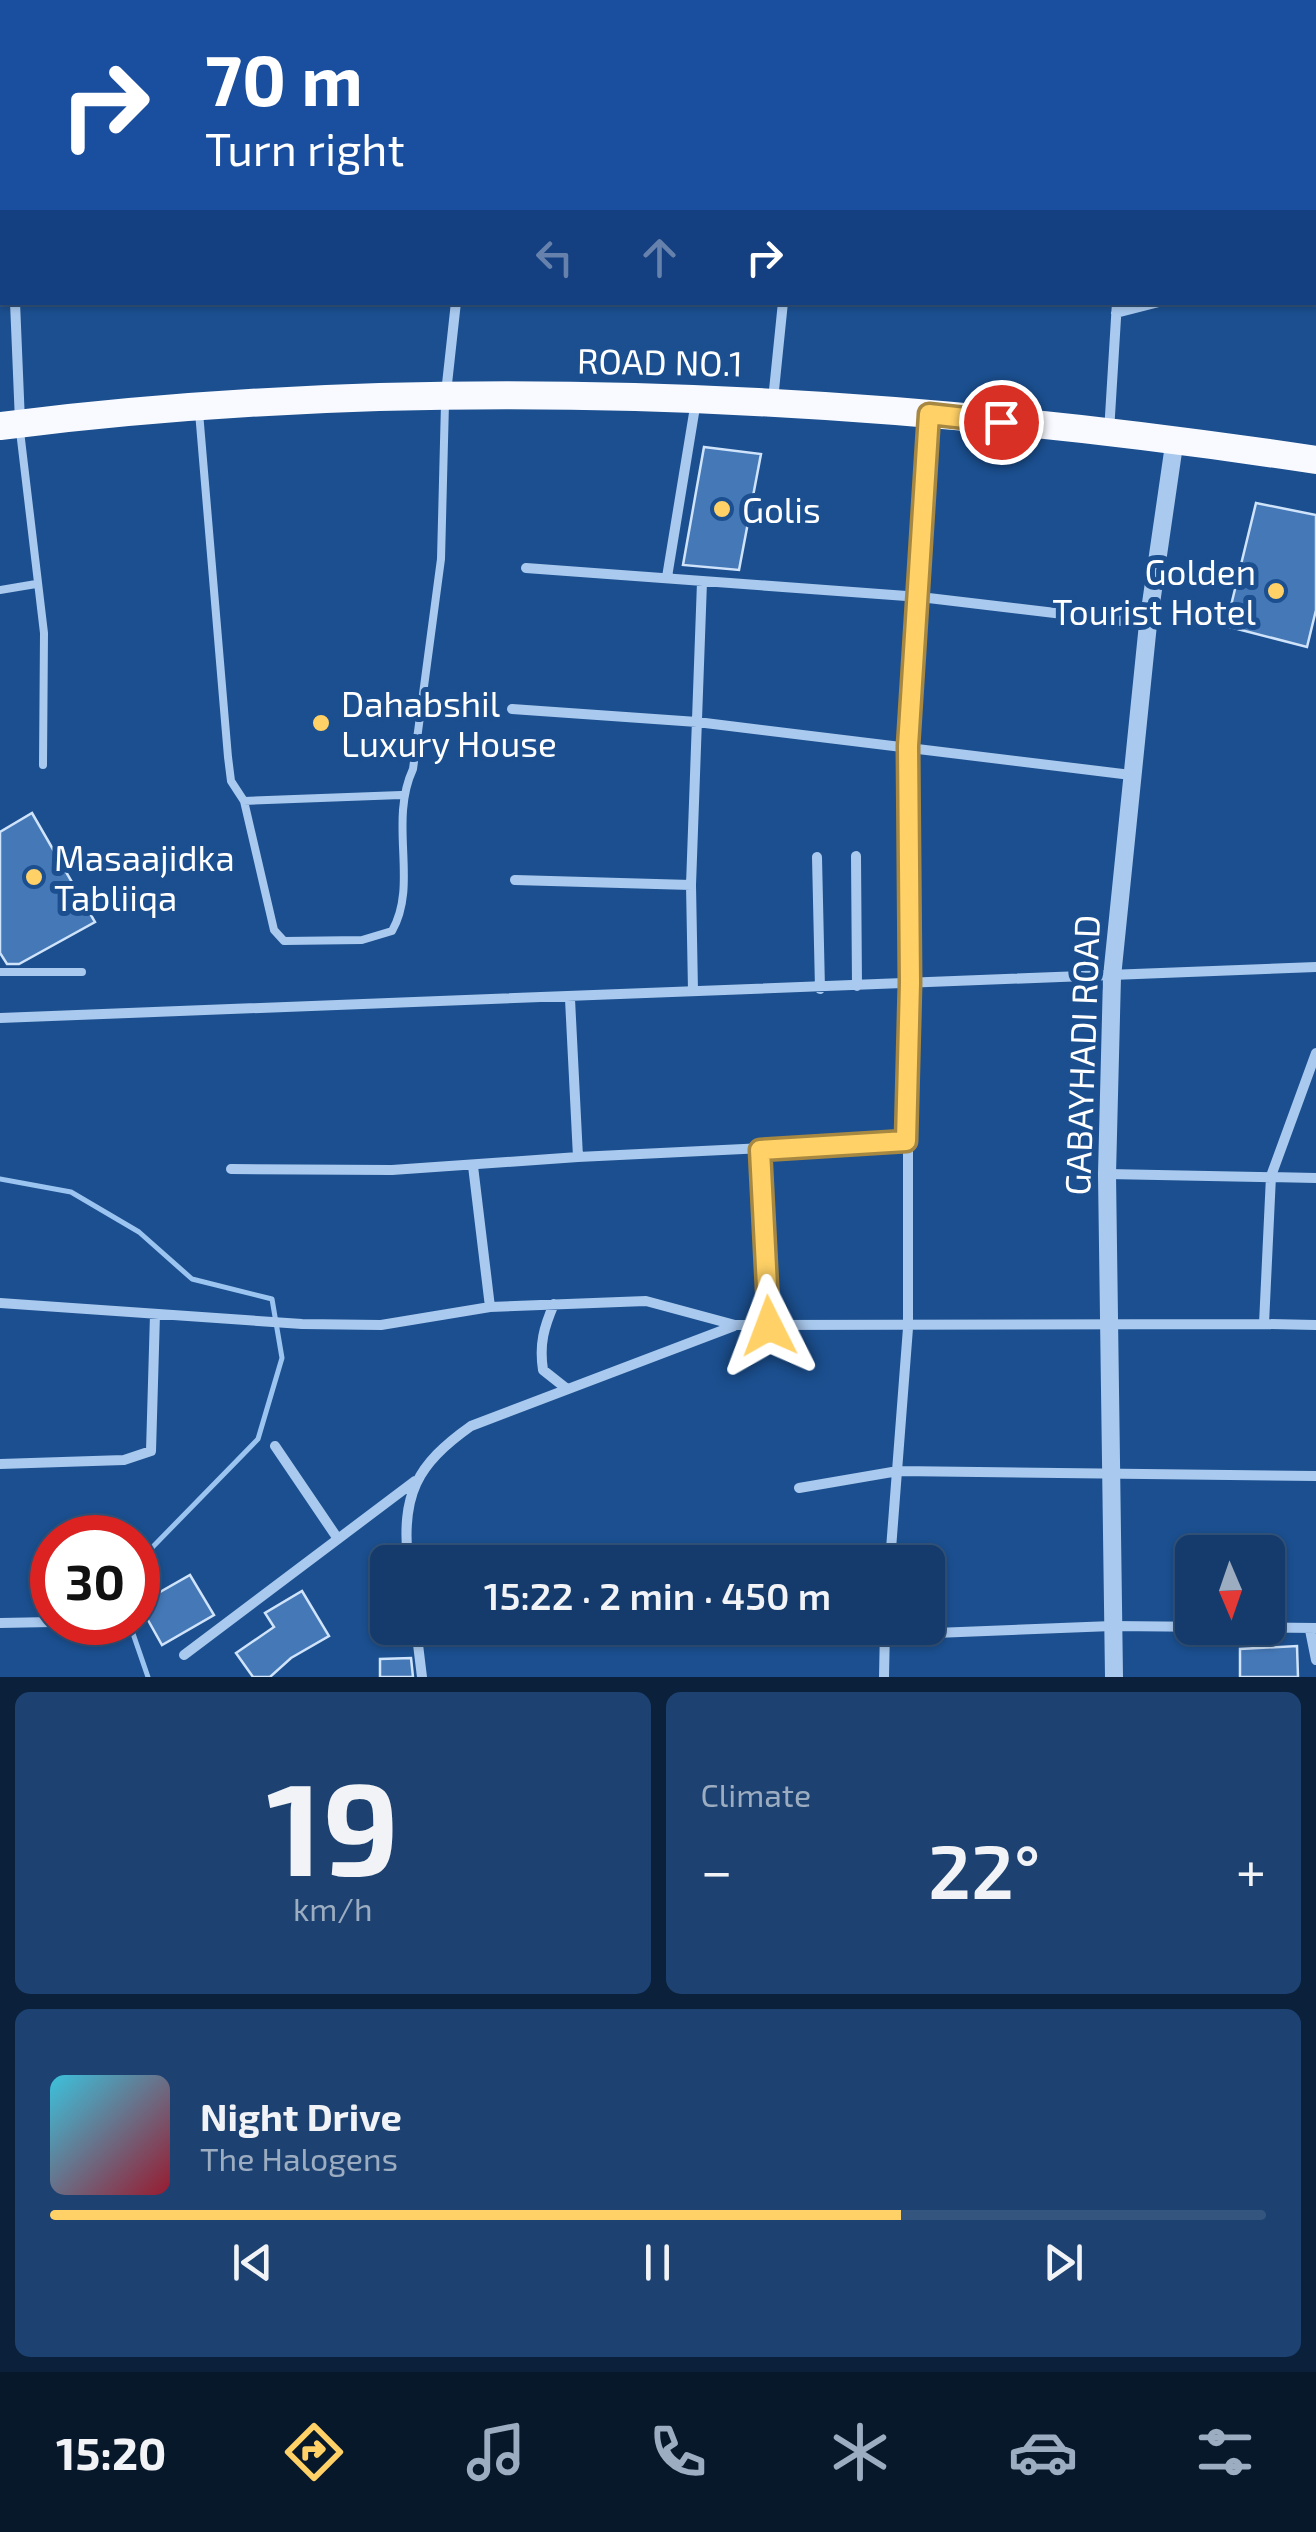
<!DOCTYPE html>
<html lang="en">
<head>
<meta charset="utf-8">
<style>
	:root { --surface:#143b6b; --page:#1d4271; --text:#f1f3f6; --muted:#9dadc1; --line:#33557e; --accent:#ffd166 }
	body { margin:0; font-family:"Exo 2",sans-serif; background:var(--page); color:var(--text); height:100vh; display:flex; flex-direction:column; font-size:38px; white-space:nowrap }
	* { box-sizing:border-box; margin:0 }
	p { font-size:32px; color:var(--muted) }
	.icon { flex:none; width:55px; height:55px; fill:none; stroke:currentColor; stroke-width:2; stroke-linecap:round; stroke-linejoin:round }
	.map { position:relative; height:1677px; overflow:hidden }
	.side { display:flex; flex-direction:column; gap:15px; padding:15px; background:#0b203b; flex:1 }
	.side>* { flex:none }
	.guide { position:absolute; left:0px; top:0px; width:1318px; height:305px; box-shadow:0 2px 8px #0004,0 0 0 2px var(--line); background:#1a4fa0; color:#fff; overflow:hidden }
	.needle { width:65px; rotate:178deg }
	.buttons { position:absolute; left:1175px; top:1535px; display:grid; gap:20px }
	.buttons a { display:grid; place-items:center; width:110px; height:110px; border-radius:15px; background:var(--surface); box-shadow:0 2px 8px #0004,0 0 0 2px var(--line); font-size:50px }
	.speed { position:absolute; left:30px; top:1515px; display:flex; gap:20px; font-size:50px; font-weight:700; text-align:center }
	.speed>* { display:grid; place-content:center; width:130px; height:130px; border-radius:50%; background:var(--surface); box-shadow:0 2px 8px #0004,0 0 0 2px var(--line); line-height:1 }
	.speed .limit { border:15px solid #d22; background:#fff; color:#111 }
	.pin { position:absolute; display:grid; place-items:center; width:85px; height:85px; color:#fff; margin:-42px; border:5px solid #fff; border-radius:50%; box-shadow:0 2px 10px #0007 }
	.me { position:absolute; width:110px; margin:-55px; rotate:357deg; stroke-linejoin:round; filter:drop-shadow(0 0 8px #0008) }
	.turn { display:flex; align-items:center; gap:35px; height:210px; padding:0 40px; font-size:45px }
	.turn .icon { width:130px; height:130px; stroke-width:2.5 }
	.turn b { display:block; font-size:70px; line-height:85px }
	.lanes { display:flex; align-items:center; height:95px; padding:0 40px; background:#0003; justify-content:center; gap:50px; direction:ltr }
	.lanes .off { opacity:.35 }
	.big { font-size:75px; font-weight:600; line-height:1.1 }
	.side .card { flex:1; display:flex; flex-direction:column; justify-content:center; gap:15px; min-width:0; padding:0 35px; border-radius:15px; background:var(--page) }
	.side .dial { align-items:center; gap:0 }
	.dial b { font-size:130px; line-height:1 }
	.song { display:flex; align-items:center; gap:30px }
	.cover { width:120px; height:120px; border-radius:15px; background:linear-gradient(135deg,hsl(190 70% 55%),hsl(350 70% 35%)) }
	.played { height:10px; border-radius:5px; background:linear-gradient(90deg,var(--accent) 70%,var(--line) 70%) }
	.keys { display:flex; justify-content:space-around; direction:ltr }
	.heat { display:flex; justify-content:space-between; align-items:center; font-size:55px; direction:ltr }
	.side .tiles { flex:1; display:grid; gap:15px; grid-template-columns:1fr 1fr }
	.card:last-child { grid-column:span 2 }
	.trip { position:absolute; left:370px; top:1545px; width:575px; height:100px; border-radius:15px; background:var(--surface); box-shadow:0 2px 8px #0004,0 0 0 2px var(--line); font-weight:600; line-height:100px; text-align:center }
	.menu { display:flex; height:160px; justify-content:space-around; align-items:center; background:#08182b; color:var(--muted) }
	.menu .icon { width:70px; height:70px }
	.menu .active { color:var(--accent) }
	.menu b { font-size:45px; color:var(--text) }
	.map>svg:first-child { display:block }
</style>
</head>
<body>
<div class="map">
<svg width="1316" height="1677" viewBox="0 0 1316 1677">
	<rect width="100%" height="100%" fill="#1b4f8f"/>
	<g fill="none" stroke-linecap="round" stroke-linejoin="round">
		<!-- stream -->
		<path stroke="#9cc4f0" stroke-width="5" d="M0,1179l71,13 68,40 53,47 80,20 10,59 -24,81 -120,123
			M129,1622l19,55"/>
	</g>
	<!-- building -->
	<path fill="#4478b7" stroke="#cfe3fa" stroke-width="2.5" d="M704,447l57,7 -22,116 -56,-5z
		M1256,503l60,12v95l-9,37 -81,-21z
		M32,813l63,109 -76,42h-12l-7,-11v-121z
		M190,1575l24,40 -52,30 -23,-41z
		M302,1591l27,45 -38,22 -21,19h-17l-17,-24 38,-26 -9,-14z
		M1297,1646l1,31h-58v-28z
		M411,1658l2,19h-33v-18z"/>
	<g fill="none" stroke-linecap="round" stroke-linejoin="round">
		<!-- service -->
		<path stroke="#a9c9ee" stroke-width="8" d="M199,412l29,345 3,24 13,20 30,129 10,11 78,-1 30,-9c27,-47 -4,-108 21,-162l28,-210 4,-156
			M20,431l24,202 -1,132
			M0,590l36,-6
			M244,801l157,-6
			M0,972h82"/>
		<!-- minor -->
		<path stroke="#a9c9ee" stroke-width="10" d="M1122,0v2
			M15,2v-2
			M488,2v-2
			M1315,86h1
			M1315,277h1
			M15,302l5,120
			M1116,313l43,-11
			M446,393l10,-91
			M773,400l10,-98
			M1109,432l8,-130
			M526,568l394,29 228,27
			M667,577l29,-176
			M512,709l185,13 434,53
			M856,856l1,130
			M817,857l3,132
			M515,880l176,5
			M693,991l-2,-106 11,-303
			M570,999l8,158 328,-16
			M0,1018l1316,-51
			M760,1150l9,176
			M473,1166l17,141
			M231,1169l161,1 186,-13
			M1107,1174l209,4
			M0,1303l302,21 79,1 109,-18 156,-6 89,24 529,-1 7,-148 45,-123
			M554,1304c-10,23 -15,40 -11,66l24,19
			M1264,1324l52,1
			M275,1446l63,93
			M0,1464l124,-4 27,-9 4,-137
			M799,1488l99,-17 418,5
			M408,1562c-7,-67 8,-97 63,-136l263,-100
			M890,1562l18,-234v-582l21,-331
			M0,1623l52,-1
			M416,1628l6,49
			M1310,1630l6,30
			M802,1642l82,-7 228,-9 204,2
			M184,1655l231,-174
			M884,1677l1,-49"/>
		<!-- tertiary -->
		<path stroke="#a9c9ee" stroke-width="18" d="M1114,1677l-7,-503 5,-197 36,-353 27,-186"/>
		<!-- trunk -->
		<path stroke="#f8faff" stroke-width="28" d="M0,426c437,-55 881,-32 1316,34"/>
	</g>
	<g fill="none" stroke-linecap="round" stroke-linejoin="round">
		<defs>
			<path id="route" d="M769,1326l-9,-176 146,-9 4,-158 -2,-237 21,-332 72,8"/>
		</defs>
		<!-- route casing -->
		<use href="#route" stroke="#a68842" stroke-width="25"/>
		<!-- route -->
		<use href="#route" stroke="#ffd166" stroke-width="18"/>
	</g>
	<!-- markers -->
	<g fill="#ffd166" stroke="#1b4f8f" stroke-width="4">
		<circle cx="722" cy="509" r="10"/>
		<circle cx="1276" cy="591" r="10"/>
		<circle cx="321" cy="723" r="10"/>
		<circle cx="34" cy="877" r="10"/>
	</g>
	<g text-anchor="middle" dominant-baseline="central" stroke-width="10" stroke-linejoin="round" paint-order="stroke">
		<!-- street labels -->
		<g font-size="35" fill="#fff" stroke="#1b4f8f">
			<text transform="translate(660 361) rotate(1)">ROAD NO.1</text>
			<text transform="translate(1081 1055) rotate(-88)">GABAYHADI ROAD</text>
		</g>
		<!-- poi labels -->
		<g font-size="35" fill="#fff" stroke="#1b4f8f" text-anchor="start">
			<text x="742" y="509">Golis</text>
			<text x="1256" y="571" text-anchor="end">Golden<tspan x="1256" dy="40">Tourist Hotel</tspan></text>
			<text x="341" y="703">Dahabshil<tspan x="341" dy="40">Luxury House</tspan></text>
			<text x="54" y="857">Masaajidka<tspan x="54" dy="40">Tabliiqa</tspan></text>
		</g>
	</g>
</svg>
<div class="buttons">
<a><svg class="needle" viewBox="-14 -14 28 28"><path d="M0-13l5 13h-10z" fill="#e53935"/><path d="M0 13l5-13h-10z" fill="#9dadc1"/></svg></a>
</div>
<div class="speed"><div class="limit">30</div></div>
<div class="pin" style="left:1001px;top:422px;background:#d93025"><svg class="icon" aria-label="arrive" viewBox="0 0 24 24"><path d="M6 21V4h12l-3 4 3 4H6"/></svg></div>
<svg class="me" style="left:769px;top:1326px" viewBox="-20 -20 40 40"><path d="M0-17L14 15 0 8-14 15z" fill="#ffd166" stroke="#fff" stroke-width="4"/></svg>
<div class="trip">15:22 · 2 min · 450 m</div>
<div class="guide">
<div class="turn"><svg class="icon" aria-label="right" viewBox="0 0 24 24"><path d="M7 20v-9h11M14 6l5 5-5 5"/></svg><div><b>70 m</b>Turn right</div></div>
<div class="lanes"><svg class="icon off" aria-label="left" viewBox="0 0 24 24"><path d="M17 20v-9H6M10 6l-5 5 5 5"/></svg><svg class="icon off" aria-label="ahead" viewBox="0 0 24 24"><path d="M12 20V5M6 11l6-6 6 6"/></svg><svg class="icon" aria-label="right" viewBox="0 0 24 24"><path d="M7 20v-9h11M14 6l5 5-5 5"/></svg></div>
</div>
</div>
<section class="side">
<div class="tiles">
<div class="card dial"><b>19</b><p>km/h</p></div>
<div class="card"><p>Climate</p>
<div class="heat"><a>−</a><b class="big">22°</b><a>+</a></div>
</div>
<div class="card">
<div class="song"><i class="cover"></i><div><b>Night Drive</b><p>The Halogens</p></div></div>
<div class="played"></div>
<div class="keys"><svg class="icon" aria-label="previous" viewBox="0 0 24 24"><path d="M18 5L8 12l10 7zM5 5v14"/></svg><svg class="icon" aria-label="pause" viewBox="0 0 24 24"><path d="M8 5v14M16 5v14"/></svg><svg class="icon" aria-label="next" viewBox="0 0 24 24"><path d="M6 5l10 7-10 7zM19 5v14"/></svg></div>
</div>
</div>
</section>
<nav class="menu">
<b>15:20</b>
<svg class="icon active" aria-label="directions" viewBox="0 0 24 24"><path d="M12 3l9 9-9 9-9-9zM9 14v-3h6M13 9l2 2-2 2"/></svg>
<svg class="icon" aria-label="music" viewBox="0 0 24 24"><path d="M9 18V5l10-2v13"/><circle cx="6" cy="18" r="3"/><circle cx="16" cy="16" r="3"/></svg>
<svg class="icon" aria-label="phone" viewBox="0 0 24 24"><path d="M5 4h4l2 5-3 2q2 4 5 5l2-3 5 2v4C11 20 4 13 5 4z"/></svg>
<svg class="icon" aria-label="climate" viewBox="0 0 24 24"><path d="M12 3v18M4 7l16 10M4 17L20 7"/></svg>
<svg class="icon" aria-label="car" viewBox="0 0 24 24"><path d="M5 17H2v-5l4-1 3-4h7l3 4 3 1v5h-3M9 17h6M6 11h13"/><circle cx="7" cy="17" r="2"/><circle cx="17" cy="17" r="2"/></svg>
<svg class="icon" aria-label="filters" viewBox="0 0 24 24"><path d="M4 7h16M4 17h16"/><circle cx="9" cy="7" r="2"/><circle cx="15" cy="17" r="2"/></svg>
</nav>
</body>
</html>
